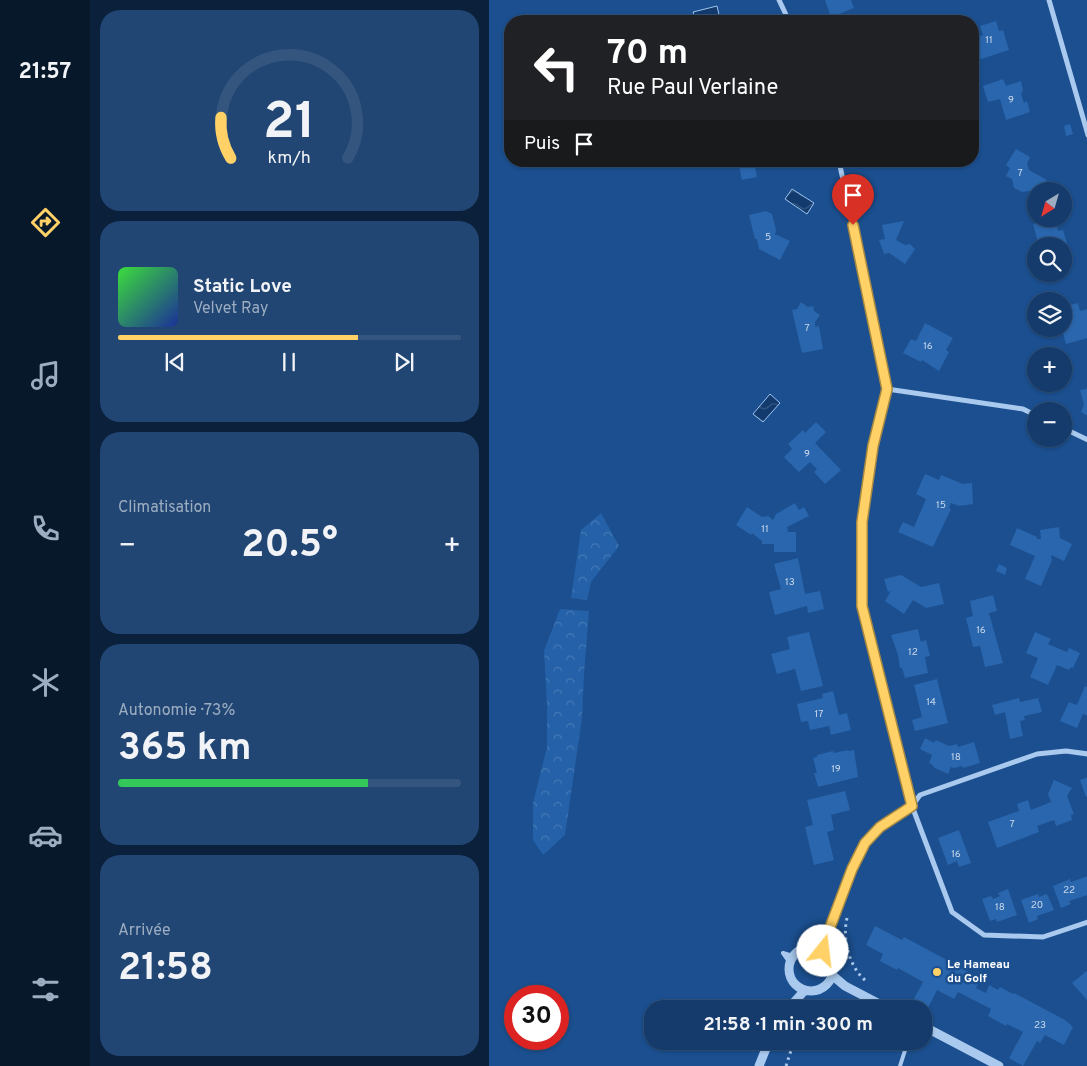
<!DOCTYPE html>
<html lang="fr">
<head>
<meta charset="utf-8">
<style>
	:root { --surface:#143b6b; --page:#214673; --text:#f1f3f6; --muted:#9dadc1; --line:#33557e; --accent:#ffd166 }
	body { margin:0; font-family:Overpass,sans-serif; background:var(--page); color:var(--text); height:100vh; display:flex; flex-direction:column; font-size:19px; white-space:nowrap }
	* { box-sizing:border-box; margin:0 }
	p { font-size:16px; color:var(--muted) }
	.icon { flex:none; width:28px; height:28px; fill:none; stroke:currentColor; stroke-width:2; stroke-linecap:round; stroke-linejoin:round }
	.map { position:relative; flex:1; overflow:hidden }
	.sheet { display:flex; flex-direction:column; gap:10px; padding:10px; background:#0b203b; width:399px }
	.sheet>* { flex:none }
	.banner { position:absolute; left:15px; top:15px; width:475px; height:152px; border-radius:20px; box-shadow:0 1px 4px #0004,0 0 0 1px var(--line); background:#202124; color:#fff; overflow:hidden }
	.needle { width:32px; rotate:217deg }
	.buttons { position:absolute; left:538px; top:182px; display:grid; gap:10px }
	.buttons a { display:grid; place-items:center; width:45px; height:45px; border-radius:50%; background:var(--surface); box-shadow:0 1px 4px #0004,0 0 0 1px var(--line); font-size:25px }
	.speed { position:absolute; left:15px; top:985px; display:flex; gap:10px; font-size:25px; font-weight:700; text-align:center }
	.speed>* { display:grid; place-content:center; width:65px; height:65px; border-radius:50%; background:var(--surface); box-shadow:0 1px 4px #0004,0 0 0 1px var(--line); line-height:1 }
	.speed .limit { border:8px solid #d22; background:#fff; color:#111 }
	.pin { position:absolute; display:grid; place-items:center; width:42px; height:42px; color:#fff; margin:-51px -21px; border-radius:50% 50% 50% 0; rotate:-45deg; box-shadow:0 0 5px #0007 }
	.pin .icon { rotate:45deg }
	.me { position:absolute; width:55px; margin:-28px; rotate:16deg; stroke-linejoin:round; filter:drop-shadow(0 0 4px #0008) }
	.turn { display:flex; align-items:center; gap:18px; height:105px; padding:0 20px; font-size:22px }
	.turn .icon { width:65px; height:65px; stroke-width:2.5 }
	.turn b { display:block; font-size:35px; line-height:42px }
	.then { display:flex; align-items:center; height:48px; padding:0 20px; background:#0003; gap:10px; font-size:19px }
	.big { font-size:38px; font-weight:700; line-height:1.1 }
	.sheet .card { flex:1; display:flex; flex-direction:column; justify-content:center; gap:8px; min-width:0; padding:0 18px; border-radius:20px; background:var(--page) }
	.sheet .dial { align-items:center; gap:0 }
	.dial svg { height:130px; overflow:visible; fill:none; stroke:var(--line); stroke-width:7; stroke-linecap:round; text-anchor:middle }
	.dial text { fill:var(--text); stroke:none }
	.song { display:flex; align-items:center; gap:15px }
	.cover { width:60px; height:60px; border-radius:8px; background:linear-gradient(135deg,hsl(120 70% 55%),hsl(230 70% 35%)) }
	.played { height:5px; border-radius:2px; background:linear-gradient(90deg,var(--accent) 70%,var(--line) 70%) }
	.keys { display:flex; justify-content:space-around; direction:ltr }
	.heat { display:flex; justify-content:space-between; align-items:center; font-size:28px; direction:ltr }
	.charge { height:8px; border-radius:4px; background:linear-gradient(90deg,#34c759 73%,var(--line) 0) }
	.trip { position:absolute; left:155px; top:1000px; width:288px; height:50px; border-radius:20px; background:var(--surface); box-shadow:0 1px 4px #0004,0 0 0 1px var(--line); font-weight:700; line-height:50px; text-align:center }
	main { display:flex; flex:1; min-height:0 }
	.tabs { display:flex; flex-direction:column; width:90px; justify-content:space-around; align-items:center; background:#08182b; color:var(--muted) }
	.tabs .icon { width:35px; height:35px }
	.tabs .selected { color:var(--accent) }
	.tabs b { font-size:22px; color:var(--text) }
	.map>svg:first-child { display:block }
</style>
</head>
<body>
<main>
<nav class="tabs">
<b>21:57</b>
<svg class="icon selected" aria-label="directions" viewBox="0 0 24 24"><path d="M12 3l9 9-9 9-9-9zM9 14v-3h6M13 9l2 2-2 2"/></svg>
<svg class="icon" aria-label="music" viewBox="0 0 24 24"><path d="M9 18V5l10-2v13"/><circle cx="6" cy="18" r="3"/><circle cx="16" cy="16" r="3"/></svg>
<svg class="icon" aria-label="phone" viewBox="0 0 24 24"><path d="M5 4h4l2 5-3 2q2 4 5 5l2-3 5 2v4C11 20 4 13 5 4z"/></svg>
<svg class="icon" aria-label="climate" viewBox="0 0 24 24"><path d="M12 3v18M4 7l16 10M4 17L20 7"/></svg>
<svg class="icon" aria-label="car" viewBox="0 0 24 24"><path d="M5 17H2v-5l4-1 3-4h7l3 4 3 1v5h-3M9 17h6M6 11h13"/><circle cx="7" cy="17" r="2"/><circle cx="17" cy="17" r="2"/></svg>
<svg class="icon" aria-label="filters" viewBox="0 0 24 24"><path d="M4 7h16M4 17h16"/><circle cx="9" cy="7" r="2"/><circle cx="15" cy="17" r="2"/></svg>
</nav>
<section class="sheet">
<div class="card dial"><svg viewBox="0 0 100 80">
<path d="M14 69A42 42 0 1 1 86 69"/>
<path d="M14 69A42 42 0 0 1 8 44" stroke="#ffd166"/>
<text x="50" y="56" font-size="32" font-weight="700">21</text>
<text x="50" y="72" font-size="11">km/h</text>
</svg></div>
<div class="card">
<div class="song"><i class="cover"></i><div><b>Static Love</b><p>Velvet Ray</p></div></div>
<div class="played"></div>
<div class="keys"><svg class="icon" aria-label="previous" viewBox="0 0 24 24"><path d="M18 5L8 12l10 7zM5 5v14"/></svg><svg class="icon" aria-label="pause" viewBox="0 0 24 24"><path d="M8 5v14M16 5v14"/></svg><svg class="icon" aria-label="next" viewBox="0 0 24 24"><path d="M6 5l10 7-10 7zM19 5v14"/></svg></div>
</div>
<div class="card"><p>Climatisation</p>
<div class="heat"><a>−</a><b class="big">20.5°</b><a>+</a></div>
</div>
<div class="card"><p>Autonomie · 73%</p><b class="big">365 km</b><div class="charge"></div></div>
<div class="card"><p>Arrivée</p><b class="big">21:58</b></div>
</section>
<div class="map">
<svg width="599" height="1066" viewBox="0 0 599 1066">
	<defs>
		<pattern id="forest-crowns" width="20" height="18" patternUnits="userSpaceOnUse" patternTransform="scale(1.25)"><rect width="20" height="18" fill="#2461a8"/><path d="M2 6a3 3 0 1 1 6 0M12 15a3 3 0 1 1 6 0" fill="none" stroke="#4579b5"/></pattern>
		<pattern id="water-waves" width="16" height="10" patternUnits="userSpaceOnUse" patternTransform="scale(1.25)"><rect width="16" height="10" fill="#123a6d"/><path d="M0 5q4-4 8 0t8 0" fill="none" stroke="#365883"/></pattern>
	</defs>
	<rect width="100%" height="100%" fill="#1b4f8f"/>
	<!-- forest -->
	<path fill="url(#forest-crowns)" d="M112,513l18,33 -28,36 -4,18 -16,-2 10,-68z
		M71,609l29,2 -5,63 -2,44 -17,117 -22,20 -10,-15v-37l14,-56v-42l-3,-54z"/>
	<!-- water -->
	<path fill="url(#water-waves)" stroke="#9cc4f0" d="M228,6l3,13 -7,2h-17l-3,-9z
		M303,189l22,14 -7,11 -22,-15z
		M281,394l10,9 -17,19 -10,-8z"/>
	<!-- building -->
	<path fill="#2a66ad" d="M336,0h26l3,8 -23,9z
		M507,21l3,10 4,-1 6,20 -31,10 -5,-22 10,-3 -3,-9z
		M514,79l3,7 15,-5 2,9 -2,4 3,9 3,-2 3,11 -24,8 -6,-21 -12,3 -5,-16z
		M581,124l3,10 -7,2 -2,-10z
		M527,149l14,8 -3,7 2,6 18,10 -5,9 -20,3 -8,-4 -2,-9 -6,-3 4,-8 -4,-3z
		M242,161h23l3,16 -15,3 -3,-14z
		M277,211l6,3 4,16 -1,5h2l13,6 -10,19 -21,-11 -2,-10h-2l-6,-24z
		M415,221l-8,19 9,5 5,-1 5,5 -10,15 -16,-11 -5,1 -5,-14 6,-1 -3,-14z
		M566,221l3,10 5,-1 6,20 -6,1v-5h-24l-6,-22 9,-2 1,3z
		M312,302l7,5 5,-1 1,5 6,4 -5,7v5l4,-1 4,23 -21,4 -10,-43 5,-1z
		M589,303l2,8 8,-2v29l-22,6 -4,-15 1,-22z
		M436,323l28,15 -7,12 3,2 -10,19 -17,-11 -1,2 -18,-9 8,-14 5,2z
		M599,386v30l-7,-4 3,-8 -4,-14 6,-1z
		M327,422l10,10 -11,11 26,27 -16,14 -11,-12 3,-3 -7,-7 -11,10 -15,-15 8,-8 -4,-5 15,-14 2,3z
		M436,474l14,6 2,-5 22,9 9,-1 1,21 -14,2 -8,-3 -2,5 2,1 -18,38 -35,-15 5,-10 11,5 12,-28 -10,-5z
		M306,503l4,7 5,-3 5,9 -22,11 1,5h8v20h-22v-8h-12v-3l-10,-8 -1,2 -15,-10 11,-18 15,10 6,-1 5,4 3,-6z
		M570,527l1,11 12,6 -8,17 -13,-6 1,5 -11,26 -16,-7 10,-23 -25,-11 7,-17 20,9v2h4l-1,-9z
		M309,558l7,36 15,-3 4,18 -16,4 -1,-7 -32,9 -6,-23 12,-3 -7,-25z
		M510,564l8,4 -2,7 -9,-4z
		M412,575l20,12 18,-4 5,21 -18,4 -13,-8 -9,14 -19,-13 6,-10 -3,1 -4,-13z
		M504,595l4,16 -8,2 14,50 -18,4 -5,-21 -7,1 -7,-29 7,-2 -3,-15z
		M429,629l3,13 5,-2 4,16 -5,1 3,16 -23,5 -3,-10h-2l-2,-13 -7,-20z
		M320,632l14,54 -22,5 -6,-22 -18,5 -6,-20 19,-5 -3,-12z
		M546,632l16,7 -3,5 19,8 2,-4 11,5 -7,15 -2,-1 -2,3 -12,-5 -9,20 -18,-8 8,-19 -12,-5z
		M448,679l11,44 -33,8 -3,-11 10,-3 -8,-32z
		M596,686l3,1v29l-5,-2 -6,14 -17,-7 9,-19 8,3z
		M344,691l6,24 8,-2 4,17 -20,5 -2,-9 -19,4 -2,-9 -7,1 -4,-18 26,-6 -1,-4z
		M530,698l1,4 18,-4 4,14 -18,4 1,4 -5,1 3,15 -13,3 -5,-27 -10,3 -3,-10z
		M436,738l9,5 2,-3 13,6 8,-2 1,3 16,-5 6,21 -17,5 -1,-2 -8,2 -3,-1 -3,7 -15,-7 1,-1 -5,-3 3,-8 -12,-6z
		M359,750l1,1 5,-1 4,27 -40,10 -4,-14h3l-4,-15 4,-1v-2l16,-4 1,2z
		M599,777v19l-2,1 -6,-17z
		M565,780l18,8 -5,8 7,18 -3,1 1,5 -16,6 -2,-6 -17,6 2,6 -42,16 -9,-26 31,-11 -2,-7 11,-4 3,10 20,-8 -3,-8z
		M356,791l5,19 -19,5 3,15 -7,2 7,28 -20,5 -9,-38 8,-2 -6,-25z
		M470,830l12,33 -12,4 -2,-6 -9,4 -10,-27z
		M599,876v19l-19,6 2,3 -10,4 -8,-22 17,-7 1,3z
		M519,889l9,26 -20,7 -1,-3 -6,2 -8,-22 9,-3 2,3 7,-3 -2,-3z
		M549,894l1,3 8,-3 7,16 -17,6 1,3 -9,4 -8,-23z
		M386,926l27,14 2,-3 69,37 -1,2 8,4 -4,8 10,5 3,-8 9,5 2,-3 13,7 1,-1 51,27 8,7 -9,18 -19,-10 -5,8 -3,-2 -14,25 -14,-8 14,-26 -16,-8 -1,2 -18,-10 3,-7 -33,-17 -4,7 -17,-9 -13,26 -1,-7 -14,-1 14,-26 -25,-14 -1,2 -17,-9 3,-7 -17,-9z
		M599,970v31l-16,-18z"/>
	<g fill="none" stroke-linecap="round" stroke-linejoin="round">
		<!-- path -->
		<path stroke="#a9c9ee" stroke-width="3" stroke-dasharray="2.5 4" stroke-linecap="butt" d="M358,918c-5,21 2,49 19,63
			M297,1066l8,-25"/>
		<!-- service -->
		<path stroke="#a9c9ee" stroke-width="4" d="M294,953l7,10
			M294,953l10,3
			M411,1066l8,-25"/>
		<!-- minor -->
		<path stroke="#a9c9ee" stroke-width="5" d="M290,0l10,21
			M560,0l39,135
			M350,161l48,228 -15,57 -10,76v84l50,200 40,106 32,23 59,2 45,-15
			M398,389l136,20 12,6
			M574,428l25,12
			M325,947l12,-9
			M334,951l3,-13 26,-69 13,-26 15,-16 32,-21 8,-11 117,-41 29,-3 22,3"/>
		<!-- tertiary -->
		<path stroke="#a9c9ee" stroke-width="9" d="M300 969a22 22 0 1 1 44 0a22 22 0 1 1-44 0Z
			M343,975l13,11 44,23
			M299,1009l17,-19
			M434,1026l76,40
			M270,1066l10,-25"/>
	</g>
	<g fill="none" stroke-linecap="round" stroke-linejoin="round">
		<defs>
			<path id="route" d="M334,951l3,-13 26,-69 13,-26 15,-16 32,-21 -50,-200v-84l11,-76 14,-57 -34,-164"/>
		</defs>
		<!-- route casing -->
		<use href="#route" stroke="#a68842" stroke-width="12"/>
		<!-- route -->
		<use href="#route" stroke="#ffd166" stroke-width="9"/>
	</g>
	<!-- markers -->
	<circle fill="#ffd166" stroke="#1b4f8f" stroke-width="2" cx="448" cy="972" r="5"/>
	<g text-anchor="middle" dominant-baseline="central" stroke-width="5" stroke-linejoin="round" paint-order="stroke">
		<!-- number labels -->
		<g font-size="10" fill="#cad9ea">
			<text x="500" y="40">11</text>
			<text x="522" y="100">9</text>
			<text x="531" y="173">7</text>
			<text x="279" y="237">5</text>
			<text x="318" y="328">7</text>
			<text x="439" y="346">16</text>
			<text x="318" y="454">9</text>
			<text x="452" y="505">15</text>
			<text x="276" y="529">11</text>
			<text x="301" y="582">13</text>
			<text x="492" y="630">16</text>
			<text x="424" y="652">12</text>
			<text x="442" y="702">14</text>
			<text x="330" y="714">17</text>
			<text x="467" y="757">18</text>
			<text x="347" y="769">19</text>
			<text x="523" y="824">7</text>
			<text x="467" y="854">16</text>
			<text x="580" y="890">22</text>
			<text x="548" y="905">20</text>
			<text x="511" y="907">18</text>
			<text x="551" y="1025">23</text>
		</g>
		<!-- poi labels -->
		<g font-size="12" font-weight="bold" fill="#fff" stroke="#1b4f8f" text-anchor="start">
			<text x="458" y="965">Le Hameau<tspan x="458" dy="14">du Golf</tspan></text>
		</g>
	</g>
</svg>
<div class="buttons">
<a><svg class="needle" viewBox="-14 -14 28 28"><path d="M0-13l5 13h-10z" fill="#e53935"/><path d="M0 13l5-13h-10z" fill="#9dadc1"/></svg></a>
<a><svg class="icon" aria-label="search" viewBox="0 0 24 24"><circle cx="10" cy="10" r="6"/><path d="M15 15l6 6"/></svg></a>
<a><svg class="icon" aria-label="layers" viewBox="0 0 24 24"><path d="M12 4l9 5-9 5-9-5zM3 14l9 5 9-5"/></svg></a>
<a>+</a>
<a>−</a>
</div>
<div class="speed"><div class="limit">30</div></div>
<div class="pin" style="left:364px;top:225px;background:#d93025"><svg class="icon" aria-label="arrive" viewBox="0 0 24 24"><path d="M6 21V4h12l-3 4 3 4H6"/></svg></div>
<svg class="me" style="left:334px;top:951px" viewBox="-20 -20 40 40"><circle r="19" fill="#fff"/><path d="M0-13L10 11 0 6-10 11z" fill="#ffd166"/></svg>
<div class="trip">21:58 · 1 min · 300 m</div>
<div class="banner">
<div class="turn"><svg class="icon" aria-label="left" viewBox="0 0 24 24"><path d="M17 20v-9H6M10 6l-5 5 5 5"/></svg><div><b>70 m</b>Rue Paul Verlaine</div></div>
<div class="then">Puis<svg class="icon" aria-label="arrive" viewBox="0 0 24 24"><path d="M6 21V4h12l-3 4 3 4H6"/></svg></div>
</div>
</div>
</main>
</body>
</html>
